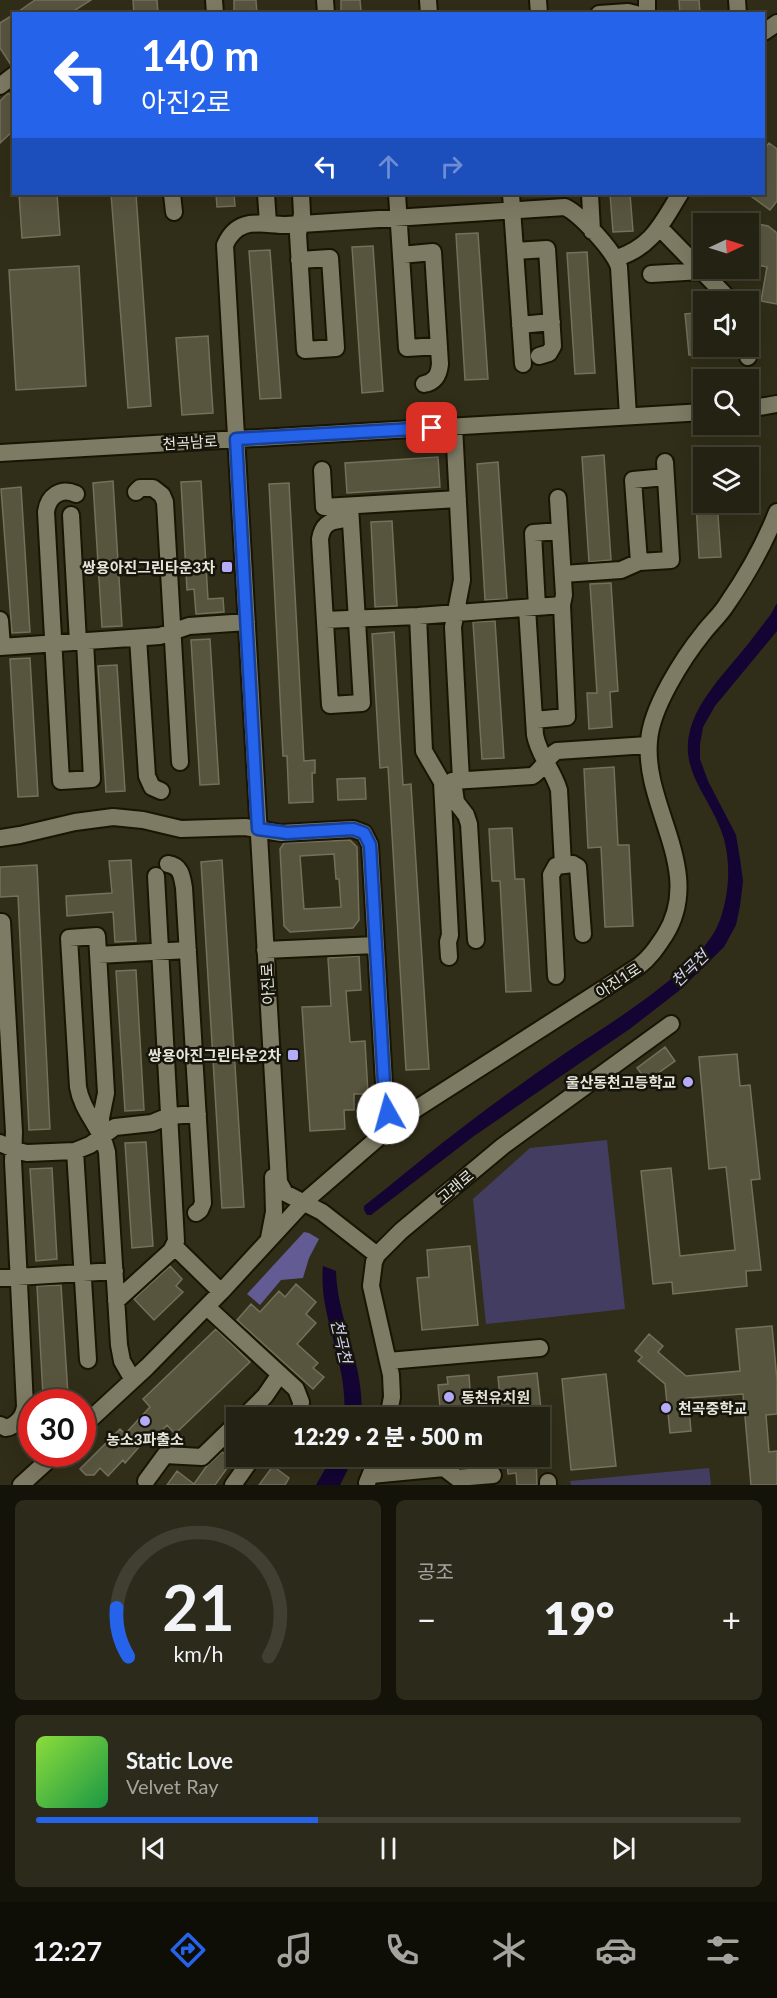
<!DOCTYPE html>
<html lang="ko">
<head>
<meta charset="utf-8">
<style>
	:root { --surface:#242212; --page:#2c2a1b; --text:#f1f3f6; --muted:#a3a49f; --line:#413f32; --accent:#2563eb }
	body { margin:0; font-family:Lato,"Noto Sans KR",sans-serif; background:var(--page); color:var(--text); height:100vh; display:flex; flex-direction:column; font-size:22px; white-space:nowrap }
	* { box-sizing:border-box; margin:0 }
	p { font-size:20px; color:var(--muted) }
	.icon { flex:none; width:33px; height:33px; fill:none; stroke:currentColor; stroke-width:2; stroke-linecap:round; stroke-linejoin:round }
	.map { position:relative; height:1485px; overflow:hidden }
	.drawer { display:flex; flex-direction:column; gap:15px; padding:15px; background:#14130a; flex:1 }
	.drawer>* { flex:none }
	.top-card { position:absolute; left:12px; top:12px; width:753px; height:183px; border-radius:0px; box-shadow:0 6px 24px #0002,0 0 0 2px var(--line); background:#2563eb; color:#fff; overflow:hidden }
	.needle { width:39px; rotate:86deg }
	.fabs { position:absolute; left:693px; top:213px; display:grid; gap:12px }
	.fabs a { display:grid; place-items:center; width:66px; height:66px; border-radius:0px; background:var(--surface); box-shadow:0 6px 24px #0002,0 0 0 2px var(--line); font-size:30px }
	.speed { position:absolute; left:18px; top:1389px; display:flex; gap:12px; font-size:30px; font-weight:700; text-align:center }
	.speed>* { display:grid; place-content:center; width:78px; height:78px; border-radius:50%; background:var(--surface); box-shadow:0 6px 24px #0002,0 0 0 2px var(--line); line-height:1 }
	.speed .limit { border:9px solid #d22; background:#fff; color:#111 }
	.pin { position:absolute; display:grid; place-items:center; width:51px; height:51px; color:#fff; margin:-26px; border-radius:12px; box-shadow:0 3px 9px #0006 }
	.me { position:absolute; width:66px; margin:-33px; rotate:353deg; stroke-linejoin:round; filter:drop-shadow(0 0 4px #0008) }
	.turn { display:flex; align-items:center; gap:21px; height:126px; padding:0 30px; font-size:27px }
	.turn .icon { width:78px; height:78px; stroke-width:2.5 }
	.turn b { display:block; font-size:42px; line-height:51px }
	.lanes { display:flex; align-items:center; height:57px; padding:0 30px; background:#0003; justify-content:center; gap:30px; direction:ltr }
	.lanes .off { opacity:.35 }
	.big { font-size:45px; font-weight:800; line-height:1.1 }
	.drawer .tile { flex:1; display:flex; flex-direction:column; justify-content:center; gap:9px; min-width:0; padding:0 21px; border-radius:9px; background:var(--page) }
	.drawer .dial { align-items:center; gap:0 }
	.dial svg { height:156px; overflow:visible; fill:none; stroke:var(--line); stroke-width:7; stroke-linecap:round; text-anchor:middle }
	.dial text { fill:var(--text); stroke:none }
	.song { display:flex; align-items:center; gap:18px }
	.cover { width:72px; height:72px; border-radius:9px; background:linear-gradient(135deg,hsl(90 70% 55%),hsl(140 70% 35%)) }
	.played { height:6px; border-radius:3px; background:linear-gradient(90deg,var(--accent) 40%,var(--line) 40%) }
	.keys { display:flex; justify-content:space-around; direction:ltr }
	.heat { display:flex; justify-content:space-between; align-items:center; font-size:33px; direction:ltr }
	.drawer .tiles { flex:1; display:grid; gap:15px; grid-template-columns:1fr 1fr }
	.tile:last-child { grid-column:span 2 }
	.trip { position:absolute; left:226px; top:1407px; width:324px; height:60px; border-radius:0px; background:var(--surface); box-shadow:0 6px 24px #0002,0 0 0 2px var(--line); font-weight:800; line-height:60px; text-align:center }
	.menu { display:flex; height:96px; justify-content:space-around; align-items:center; background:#0e0e07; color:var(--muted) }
	.menu .icon { width:42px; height:42px }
	.menu .selected { color:var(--accent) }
	.menu b { font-size:27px; color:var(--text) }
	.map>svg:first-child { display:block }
</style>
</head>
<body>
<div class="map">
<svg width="777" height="1485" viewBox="0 0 777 1485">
	<rect width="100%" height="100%" fill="#302d18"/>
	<!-- green -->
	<path fill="#433e61" d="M607,1140l18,169 -139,15 -13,-125 57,-51z
		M709,1468l2,17h-140l-1,-4z"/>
	<!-- forest -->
	<path fill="#635b93" d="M304,1232l5,1 10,6 -10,19 -6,20 -22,2 -21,25 -13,-11z"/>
	<!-- water -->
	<path fill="#130434" d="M777,603v28l-62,75 -12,21 -3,17v15l8,22 28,54 4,24 3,22 -3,25 -4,19 -12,22 -44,43 -49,38 -157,108 -103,79h-4l-3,-5v-4c35,-27 68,-56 103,-82 33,-25 66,-49 100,-72 43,-29 136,-84 153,-132 9,-26 11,-54 4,-81 -12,-43 -50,-69 -31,-118 9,-23 26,-42 41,-60 13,-15 25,-31 37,-47z
		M323,1266l13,5c1,49 30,96 25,146h-17c5,-54 -26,-100 -21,-151z
		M332,1457h22l-14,28h-24z"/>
	<!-- building -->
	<path fill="#58553f" stroke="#74705a" stroke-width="1.5" fill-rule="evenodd" d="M35,0h56l-22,14h-54z
		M133,0h24l1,14h-24z
		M234,0h22l1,14h-23z
		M341,0h19l1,11 -20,1z
		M679,0h20l1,14h-20z
		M14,14v51h-3l-11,-17v-25z
		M8,93l6,5v32l-14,13v-42z
		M769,143l8,6v52l-7,9 -22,-16h16v-44z
		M19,194h38l3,41 -38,3z
		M111,194h25l15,212 -23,2z
		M216,194h18l1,12 -18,1z
		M610,194h20l3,37 -20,1z
		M748,222l20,4 9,7v71l-16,-3 6,-34 -19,-4z
		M478,233l10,146 -23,1 -9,-146z
		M373,246l10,145 -21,2 -10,-146z
		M270,250l11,148 -21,1 -11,-148z
		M587,252l8,121 -20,1 -8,-121z
		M79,266l7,120 -70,4 -7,-120z
		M704,312v42l-15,1 -4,-41z
		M208,336l5,77 -31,2 -6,-77z
		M693,453h11v40h-9z
		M604,455l7,105 -22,2 -7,-105z
		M438,457l2,30 -93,6 -2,-30z
		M498,462l9,137 -22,1 -8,-136z
		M113,481l9,145 -20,1 -9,-144z
		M201,481l7,118 15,-1 1,14 -28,2 -2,-25 -7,1 -6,-108z
		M289,483l15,278 11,-1v13h-3l1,29 -24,1 -2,-47h-4l-14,-272z
		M21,487l9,145 -18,1 -11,-144z
		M696,502h21l4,55 -22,1z
		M392,521l5,85 -22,1 -4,-85z
		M611,583l7,108 -8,1 2,35 -23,2 -2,-36h10l-7,-109z
		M495,621l9,137 -22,1 -9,-137z
		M394,632l9,153 8,-1 18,285 -23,1 -18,-303 -8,1 -8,-134z
		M210,639l9,145 -19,1 -9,-145z
		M30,658l8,138 -20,1 -8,-138z
		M117,665l8,126 -19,1 -8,-126z
		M614,767l4,78h11l4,81 -28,1 -4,-80 -13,1 -4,-79z
		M365,778l1,21 -28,1 -1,-21z
		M512,828l3,51h9l7,112 -25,1 -6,-111h-8l-3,-52z
		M350,840l7,7 2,73 -6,8 -63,4 -6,-6 -4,-77 4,-6zM334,854l2,25h3l2,28 -37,2 -4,-53z
		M131,860l5,81 -21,1 -2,-30 -46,4 -1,-20 46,-3 -3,-32z
		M222,860l22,347 -22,1 -21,-346z
		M37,865l13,264 -21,1 -11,-234 -18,1v-30z
		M359,956l2,34 -15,1 4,51 15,-1 3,53h-14v16h-10l1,19 -35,2 -8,-124 29,-1 -3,-48z
		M136,970l8,140 -19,1 -9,-140z
		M665,1047l10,14 -28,20 -10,-13z
		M737,1054l3,32 10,-1 10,94 -9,1 10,90 -15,1 1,15 -74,8 -1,-12 -19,2 -12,-113 30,-3 9,88 55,-6 -9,-83 -17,2 -10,-112z
		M146,1142l7,104 -21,2 -7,-105z
		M52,1168l5,91 -21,2 -6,-92z
		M470,1246l8,79 -56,5 -5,-52 12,-1 -2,-27z
		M170,1266l12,13 -6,7 7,6 -29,28 -20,-21z
		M296,1284l20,18 -10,12 10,9 -19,21 21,19 -5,5 11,9 -11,12 -76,-69 14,-16 9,8 19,-21 6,6z
		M61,1285l7,110 -25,1 -6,-110z
		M772,1326l5,54v34l-11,1 3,37 8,-1v34h-26l-8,-91 -55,4 3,33 -21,2 -5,-49 -27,-23 4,-4 -7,-6 14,-17 14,12 -5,6 28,24 54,-5 -4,-42z
		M216,1329l34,33 -75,72 -8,-9 -9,10 -5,-4 -28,32 -2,-3 -15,16 -8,-8 -6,7h-8l-6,-6 40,-40 5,5 25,-27 -7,-8z
		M537,1373l5,45h-40l-4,-41z
		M606,1374l10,92 -45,4 -9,-91z
		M469,1375l3,43h-21l-1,-12 -10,1 -2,-22 10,-1 -1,-7z
		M222,1452l11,8 -18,25h-48l10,-14 17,13 12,-17z
		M506,1456h30l1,29h-20l-1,-12 -8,1z
		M273,1466l16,12 -4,7h-26z"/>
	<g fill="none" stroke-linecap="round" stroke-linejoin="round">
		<defs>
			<path id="minor" d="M214,0l1,14
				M325,0l1,14
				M428,0l1,14
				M538,0l1,14
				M737,0l1,14
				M599,14l29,-2 8,2
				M647,14v-14
				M764,32l13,-9
				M0,86l14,-11
				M172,194l2,18
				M266,194l2,29
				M397,194l10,154 32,-2
				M511,194l12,170
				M590,194l2,37
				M659,227l73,75
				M515,251l32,-2 6,97 -4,7 -10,3
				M401,255l32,-3 7,112c-1,11 -5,18 -16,20
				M617,258c36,-12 44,-34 63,-64
				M299,260l31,-2 6,90 -31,2 -7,-116 4,-20 -1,-20
				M651,274l51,-3
				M520,325l32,-3
				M747,346l1,11
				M748,409l29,-5
				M454,426l8,154 -9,47 8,153
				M0,453l704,-41
				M322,470l2,37 134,-8
				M136,492l4,-4h13l9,7 3,7 15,260
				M76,494c-15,-7 -28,2 -30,18l15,269 31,-2 -7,-138
				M71,515l7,127
				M340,520c-13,1 -18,7 -20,19l10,166 32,-2 -12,-197
				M639,562l-6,-82 33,-3
				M563,574l58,-4 18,-8 32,-2 -6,-98
				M537,607l-4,-74 27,-2
				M527,608l8,127c4,21 18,35 24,55l4,75
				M418,616l6,135 18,31 8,153 -2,7 1,15
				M0,620l2,27
				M325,620l93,-4 144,-11
				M138,638l9,138 5,11 9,4
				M0,647l160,-11 29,-10 58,-4
				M534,720l33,-3 -5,-112 2,-10 -6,-97
				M452,781l80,-5c11,-6 14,-19 25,-25l91,-6
				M453,781l3,21 10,13 3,9 7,116
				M0,838l20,-3 55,-13 38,-5 30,3 38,9 64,-2 36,6 72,-4 11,4 6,12 15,255 3,13 5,12
				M168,864c13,2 14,12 16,24l19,315 -3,7 -4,3
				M0,922h2l12,210 -1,29 12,245c-1,11 -9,20 -19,22l-6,-3
				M265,950l111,-5
				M98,955l90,-5
				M556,976l-5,-101 5,-9 17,-2 5,3 5,67
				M102,1136l-1,-18 5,-25 -9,-157 -28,2 9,149c4,25 24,41 29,65l12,193 3,16 11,19
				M0,1143l18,8 9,2 48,-2 15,-6 25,-18 37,-4 17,-7 29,-2
				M75,1151l13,209
				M269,1238l5,-26 -1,-35
				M174,1246l47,46
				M377,1255l-55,-43 -37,-19 -6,-11 -54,-937c13,-30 37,-20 61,-20l279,-18c15,7 49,44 54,60l9,149
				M0,1278l115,-7
				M116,1301l55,-50 5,-10 -20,-365
				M207,1307l89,82 5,13 -1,10
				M388,1361l152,-13
				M243,1418l22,-22 15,-22
				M388,1418l4,-21 -1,-22 -20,-89 3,-24 3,-7 24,-24 102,-85 168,-122
				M82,1427l65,-60 74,-75 82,-89 90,-78 15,-11 231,-148c11,-8 18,-19 26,-31 40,-64 -22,-128 -16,-194 2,-33 34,-83 55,-109 7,-9 17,-18 23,-28 20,-29 37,-59 50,-92
				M371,1475l73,-7 13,10 36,-3
				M146,1481l19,-26 37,2 35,-34
				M548,1482v3
				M367,1483l11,-27
				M21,1485l34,-31
				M233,1485l17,-24 -6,-5"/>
		</defs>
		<!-- minor casing -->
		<use href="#minor" stroke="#181503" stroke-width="20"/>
		<!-- minor -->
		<use href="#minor" stroke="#7e7b64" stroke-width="16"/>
	</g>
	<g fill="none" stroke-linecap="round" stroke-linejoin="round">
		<defs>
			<path id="route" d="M388,1113l-3,-13 -15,-255 -6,-12 -11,-4 -66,4 -29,-4 -22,-390 196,-11"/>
		</defs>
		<!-- route casing -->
		<use href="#route" stroke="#184099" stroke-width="15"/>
		<!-- route -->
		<use href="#route" stroke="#2563eb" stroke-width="10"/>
	</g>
	<!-- markers -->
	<g fill="#b5acf8" stroke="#16150c" stroke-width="2">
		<rect x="221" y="561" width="12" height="12" rx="3"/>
		<rect x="287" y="1049" width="12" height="12" rx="3"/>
		<circle cx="688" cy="1082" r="6"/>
		<circle cx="449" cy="1397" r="6"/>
		<circle cx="666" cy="1408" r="6"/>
		<circle cx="145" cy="1421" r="6"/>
	</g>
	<g text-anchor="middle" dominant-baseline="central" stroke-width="5" stroke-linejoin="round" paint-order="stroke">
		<!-- street labels -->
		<g font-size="15" fill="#e7e5d9" stroke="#16150c">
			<text transform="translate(190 442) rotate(-3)">천곡남로</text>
			<text transform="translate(618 980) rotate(-33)">아진1로</text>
			<text transform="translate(267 984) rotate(-93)">아진로</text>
			<text transform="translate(455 1186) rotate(-40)">고래로</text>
		</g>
		<!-- poi labels -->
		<g font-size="15" font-weight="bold" fill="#e7e5d9" stroke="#16150c" text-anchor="end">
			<text x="215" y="567">쌍용아진그린타운3차</text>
			<text x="281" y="1055">쌍용아진그린타운2차</text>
			<text x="676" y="1082">울산동천고등학교</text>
			<text x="461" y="1397" text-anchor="start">동천유치원</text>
			<text x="678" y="1408" text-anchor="start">천곡중학교</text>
			<text x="145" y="1439" text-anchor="middle">농소3파출소</text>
		</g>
		<!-- water labels -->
		<g font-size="16" font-style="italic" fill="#d4d1f4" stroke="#16150c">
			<text transform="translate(689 968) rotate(-44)">천곡천</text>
			<text transform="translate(342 1341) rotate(77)">천곡천</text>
		</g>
	</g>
</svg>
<div class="fabs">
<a><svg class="needle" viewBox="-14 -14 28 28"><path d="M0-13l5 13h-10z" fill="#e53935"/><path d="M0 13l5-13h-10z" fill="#a3a49f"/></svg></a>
<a><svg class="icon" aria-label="sound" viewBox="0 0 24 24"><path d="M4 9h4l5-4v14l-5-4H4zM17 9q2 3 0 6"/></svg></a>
<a><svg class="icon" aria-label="search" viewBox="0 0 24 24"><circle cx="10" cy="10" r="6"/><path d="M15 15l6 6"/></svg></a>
<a><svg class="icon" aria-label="layers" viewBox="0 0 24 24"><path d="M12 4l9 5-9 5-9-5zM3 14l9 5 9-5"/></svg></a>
</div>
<div class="speed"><div class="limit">30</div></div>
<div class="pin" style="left:432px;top:428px;background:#d93025"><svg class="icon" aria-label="arrive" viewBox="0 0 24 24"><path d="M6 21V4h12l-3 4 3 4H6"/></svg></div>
<svg class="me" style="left:388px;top:1113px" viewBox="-20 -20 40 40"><circle r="19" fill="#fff"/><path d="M0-13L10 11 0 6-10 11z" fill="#2563eb"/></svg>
<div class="trip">12:29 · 2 분 · 500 m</div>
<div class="top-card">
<div class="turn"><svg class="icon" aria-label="left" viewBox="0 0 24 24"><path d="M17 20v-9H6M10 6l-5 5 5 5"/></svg><div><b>140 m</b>아진2로</div></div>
<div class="lanes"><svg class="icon" aria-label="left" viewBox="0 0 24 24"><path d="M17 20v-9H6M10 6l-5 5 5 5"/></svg><svg class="icon off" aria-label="ahead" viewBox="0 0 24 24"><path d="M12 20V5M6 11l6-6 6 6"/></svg><svg class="icon off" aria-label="right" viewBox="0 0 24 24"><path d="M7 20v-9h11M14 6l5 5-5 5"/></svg></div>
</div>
</div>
<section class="drawer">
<div class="tiles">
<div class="tile dial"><svg viewBox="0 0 100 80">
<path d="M14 69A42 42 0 1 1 86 69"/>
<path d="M14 69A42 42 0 0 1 8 44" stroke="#2563eb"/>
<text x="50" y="56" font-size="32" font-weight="700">21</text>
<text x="50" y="72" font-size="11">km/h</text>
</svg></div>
<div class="tile"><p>공조</p>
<div class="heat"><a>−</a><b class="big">19°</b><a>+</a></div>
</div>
<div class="tile">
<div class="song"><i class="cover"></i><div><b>Static Love</b><p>Velvet Ray</p></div></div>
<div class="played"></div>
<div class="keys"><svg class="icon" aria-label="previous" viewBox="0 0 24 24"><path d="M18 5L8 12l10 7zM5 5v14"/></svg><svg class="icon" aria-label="pause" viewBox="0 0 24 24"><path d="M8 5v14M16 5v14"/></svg><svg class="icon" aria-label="next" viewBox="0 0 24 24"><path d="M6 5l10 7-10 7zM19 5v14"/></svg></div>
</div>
</div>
</section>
<nav class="menu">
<b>12:27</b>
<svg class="icon selected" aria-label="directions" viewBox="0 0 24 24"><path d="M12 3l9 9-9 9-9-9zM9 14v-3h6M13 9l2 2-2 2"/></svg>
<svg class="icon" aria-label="music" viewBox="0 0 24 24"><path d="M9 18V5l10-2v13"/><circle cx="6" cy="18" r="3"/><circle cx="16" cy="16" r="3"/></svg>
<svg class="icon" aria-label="phone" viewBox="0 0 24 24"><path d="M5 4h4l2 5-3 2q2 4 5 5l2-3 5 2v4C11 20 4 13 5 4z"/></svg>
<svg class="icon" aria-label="climate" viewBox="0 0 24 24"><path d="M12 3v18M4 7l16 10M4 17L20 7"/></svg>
<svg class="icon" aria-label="car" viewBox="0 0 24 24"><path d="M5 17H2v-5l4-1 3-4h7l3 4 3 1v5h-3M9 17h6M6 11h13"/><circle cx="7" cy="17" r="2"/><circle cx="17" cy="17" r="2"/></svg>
<svg class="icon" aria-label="filters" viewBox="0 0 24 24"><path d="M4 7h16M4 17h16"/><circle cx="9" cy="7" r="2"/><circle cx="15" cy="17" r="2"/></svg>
</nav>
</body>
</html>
